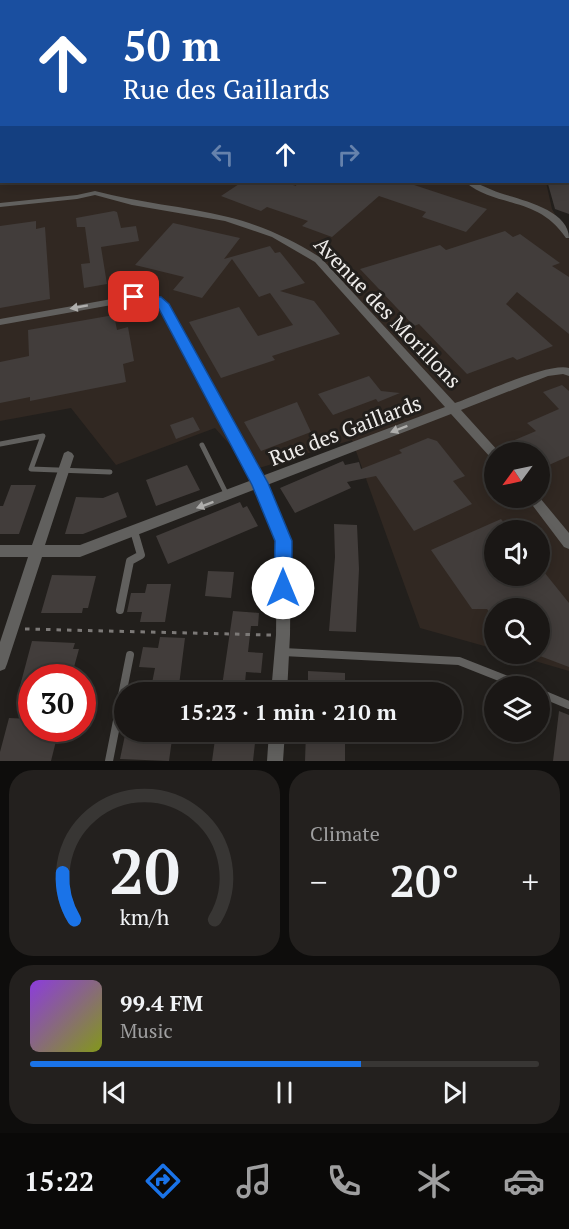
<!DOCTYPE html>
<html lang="en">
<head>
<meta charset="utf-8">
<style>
	:root { --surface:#1a1715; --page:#23201e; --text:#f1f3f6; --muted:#9f9fa0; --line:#383634; --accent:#1a73e8 }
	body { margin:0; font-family:"PT Serif",serif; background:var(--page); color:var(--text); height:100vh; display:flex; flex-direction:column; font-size:22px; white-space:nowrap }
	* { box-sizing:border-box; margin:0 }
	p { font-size:20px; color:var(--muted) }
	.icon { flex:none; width:33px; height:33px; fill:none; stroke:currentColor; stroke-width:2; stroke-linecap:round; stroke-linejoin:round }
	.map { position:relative; height:761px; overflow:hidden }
	.side { display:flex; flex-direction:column; gap:9px; padding:9px; background:#0e0d0c; flex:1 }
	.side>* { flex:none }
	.banner { position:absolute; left:0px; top:0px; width:570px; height:183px; box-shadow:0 3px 15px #0003,0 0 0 2px var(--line); background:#1a4fa0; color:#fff; overflow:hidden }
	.needle { width:39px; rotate:237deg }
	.buttons { position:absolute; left:484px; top:442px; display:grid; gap:12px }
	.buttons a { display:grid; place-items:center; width:66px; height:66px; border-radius:50%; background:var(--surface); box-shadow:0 3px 15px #0003,0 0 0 2px var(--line); font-size:30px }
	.speed { position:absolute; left:18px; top:664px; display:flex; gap:12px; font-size:30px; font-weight:700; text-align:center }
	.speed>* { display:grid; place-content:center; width:78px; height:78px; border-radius:50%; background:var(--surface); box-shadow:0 3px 15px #0003,0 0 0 2px var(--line); line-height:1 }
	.speed .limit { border:9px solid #d22; background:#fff; color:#111 }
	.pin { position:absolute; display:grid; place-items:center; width:51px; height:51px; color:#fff; margin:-26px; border-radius:12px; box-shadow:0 3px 9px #0006 }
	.me { position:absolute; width:66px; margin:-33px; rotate:0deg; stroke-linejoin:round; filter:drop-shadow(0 0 4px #0008) }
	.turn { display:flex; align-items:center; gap:21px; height:126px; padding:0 24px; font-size:27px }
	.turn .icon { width:78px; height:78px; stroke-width:2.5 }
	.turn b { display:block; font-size:42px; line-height:51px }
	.lanes { display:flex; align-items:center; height:57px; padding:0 24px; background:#0003; justify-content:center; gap:30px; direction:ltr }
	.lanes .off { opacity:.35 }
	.big { font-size:45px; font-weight:700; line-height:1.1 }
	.side .tile { flex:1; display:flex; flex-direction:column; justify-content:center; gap:9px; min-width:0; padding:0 21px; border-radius:24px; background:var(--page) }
	.side .dial { align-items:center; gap:0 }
	.dial svg { height:156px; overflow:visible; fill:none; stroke:var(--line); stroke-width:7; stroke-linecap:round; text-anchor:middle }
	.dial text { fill:var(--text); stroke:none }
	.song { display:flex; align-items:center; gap:18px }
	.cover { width:72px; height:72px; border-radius:9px; background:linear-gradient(135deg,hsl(270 70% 55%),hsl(70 70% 35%)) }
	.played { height:6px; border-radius:3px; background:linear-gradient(90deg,var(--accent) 65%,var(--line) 65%) }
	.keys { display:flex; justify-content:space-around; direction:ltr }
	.heat { display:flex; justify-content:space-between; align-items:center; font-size:33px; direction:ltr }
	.side .tiles { flex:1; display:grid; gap:9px; grid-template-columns:1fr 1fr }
	.tile:last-child { grid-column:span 2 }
	.trip { position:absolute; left:114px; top:682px; width:348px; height:60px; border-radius:30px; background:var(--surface); box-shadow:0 3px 15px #0003,0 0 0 2px var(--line); font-weight:700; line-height:60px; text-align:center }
	.tab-bar { display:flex; height:96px; justify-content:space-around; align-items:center; background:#0a0908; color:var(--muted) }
	.tab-bar .icon { width:42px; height:42px }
	.tab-bar .active { color:var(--accent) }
	.tab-bar b { font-size:27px; color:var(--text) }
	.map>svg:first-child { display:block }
</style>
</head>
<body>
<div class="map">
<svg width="569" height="761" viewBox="0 0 569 761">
	<rect width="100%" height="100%" fill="#221f1c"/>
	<!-- built -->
	<path fill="#312822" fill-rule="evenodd" d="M0,134l2,48h544l6,27 17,30v432l-58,-17h29v-45h-45v40l-75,-21 -68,-188 -100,30 -37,-42 -99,37 -45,-57 -71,13zM495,453h45v45h-45zM495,531h45v45h-45z"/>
	<!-- green -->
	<path fill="#0b4414" d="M43,0h335l1,1 -333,1z"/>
	<!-- building -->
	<path fill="#423d3b" d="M242,182h42l12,4 1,-4h108l82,27 -21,23 -44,-15 4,-5 -47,-16 -47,41 -30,-11 6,-5 -41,-14 -6,4 -40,-15z
		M548,184l21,1v29l-14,-5z
		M114,211l3,1 4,16 15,-2 3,15 -38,6 6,37 -23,4 -3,-24 9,-1 -5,-36h-8l-1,-9z
		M36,221v8l9,-2 5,72 -50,9v-82z
		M173,223l67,15 -16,21 46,-13 5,7 5,-1 25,31 -25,8 34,10 26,33 -68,22 3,4 -54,18 -32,-56 50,-15 19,29 35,-11 -23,-32 -11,4 -27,-38 -30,39 -29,-8 11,-13 -49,-12z
		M505,231l8,6 7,-3 40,29 -8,3 17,11v57l-52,-42 -11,12 47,42 -36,14 -4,-3 -46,17 -48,-50 -5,2 -54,-57 80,-24 6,5z
		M114,315l3,15 11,-3 6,34 -11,3 3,18 -96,19v-4l-30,6v-41l29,-6 -1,-26z
		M369,376l12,15 19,2 -22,9 -2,-3 -43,16 -15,-21z
		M562,385l7,6v65l-29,13v-16h-20l-10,-11 26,-11 -9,-8 32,-14 -16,-17z
		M297,402l14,30 -50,19 -17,-29z
		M193,417l7,13 -24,9 -6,-14z
		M428,438l9,3 28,35 -12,5 19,23 -58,27 -38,-55 -29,6 4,6 -56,25 -15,-25 63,-27 2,4 14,-3 2,7 41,-16 -3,-3z
		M187,465l13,25 -44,16 -10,-26z
		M11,485h25l-17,49h-19v-28h3z
		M118,492l9,25 -44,17h-18l11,-37 27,1z
		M240,502l3,6 4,-2 11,20 -90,38 -12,-28z
		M501,519l10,12h-16v45h45v-9l29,36v64l-29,-11v-47h-45v11l-8,-11h-15l-41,-59z
		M334,524l23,1 2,44 -3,63 -27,-1 6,-74z
		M208,571l26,1 -3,26 -26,-2z
		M52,575l44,1 -8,32h-5l-1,5h-41z
		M147,584h24l-6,38h-25l2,-10h-15l4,-19h14z
		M233,611l26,2 -1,13h-7l-3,26 15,1 -2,20 -15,-1 -2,21h-23z
		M160,637l25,1 -7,55h-28l5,-25 -16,-1 4,-20 15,1z
		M32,641l43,2 -2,6h6l-8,29h-39v8h-12z
		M308,671l37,2v20h-37z
		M559,711l10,4v46h-16z
		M9,718l23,1v10h27l-8,32h-51v-9z
		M142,732h31l-4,29 -49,-2 5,-24 16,1z
		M216,732h24l-1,10 16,1 -2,18h-41z
		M306,732h39v29h-40z"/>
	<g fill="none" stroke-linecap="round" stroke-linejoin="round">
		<!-- path-far1 -->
		<path stroke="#7c7977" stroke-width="1.5" stroke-dasharray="1.5 2" stroke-linecap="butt" d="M562,0l2,2"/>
		<!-- path -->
		<path stroke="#7c7977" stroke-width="3" stroke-dasharray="4.5 6" stroke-linecap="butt" d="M25,629l246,6"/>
		<!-- service-far1 -->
		<path stroke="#61605e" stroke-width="5" d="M0,444l43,-8 -12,33 79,3
			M202,445l25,50"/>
		<!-- service -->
		<path stroke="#61605e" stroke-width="8" d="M120,610l10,-49 11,-6 -7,-24
			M283,652l176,9 66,26
			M540,693l29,12
			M109,761l21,-106"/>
		<!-- minor -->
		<path fill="#61605e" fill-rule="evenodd" d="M37,0h5l1,2h-5z
			M0,4h2v2h-2z
			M0,26h2v3h-2z
			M465,182c12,-1 23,7 35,11 22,7 69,17 69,45h-3c-29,-43 -68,-29 -101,-56z
			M95,191c44,12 89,15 133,26 33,8 64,22 93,41l134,145c23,-8 94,-41 114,-35v8l-6,-2 -15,2 -87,34 38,42 1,1h-5v7l-4,-2 -40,-44 -184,71 24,56 -1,94 -3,58h-16l5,-58 1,-94 -21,-52 -176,68h-38l-35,107 -2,5 -5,2v-29l28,-85h-28v-12h32l32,-92 4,-2 4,2 2,3 -29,89h35l172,-65 -92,-171 -6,-6 -20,-2 -134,24v-6l134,-24 26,3 9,9 93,169 183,-69 -130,-145 -43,-25 -47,-16 -93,-16 -37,-10 -18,4 -77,8v-4l77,-8z
			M527,498h13l29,35v16l-5,-2z
			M269,732h16l-2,29h-16z"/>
		<!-- primary -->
		<path fill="#a3a19d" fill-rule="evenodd" d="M378,0h6l1,2h-6z
			M0,65h2v4h-2z
			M568,118h1v6h-1z"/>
	</g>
	<!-- one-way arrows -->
	<defs><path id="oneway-solid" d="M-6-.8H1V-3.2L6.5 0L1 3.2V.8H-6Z" transform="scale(1.5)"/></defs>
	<g fill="#afaeac">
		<use href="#oneway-solid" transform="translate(79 307) rotate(170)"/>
		<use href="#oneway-solid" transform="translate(399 429) rotate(159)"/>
		<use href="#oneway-solid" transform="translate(205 505) rotate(160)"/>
	</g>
	<!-- route -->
	<path fill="#1a73e8" stroke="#114b97" stroke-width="1.5" d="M134,294l27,3 8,7 99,179 24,58v47l-2,6 -7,3 -6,-3 -3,-6 1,-47 -23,-56 -93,-176 -5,-5 -24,-4v-5z"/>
	<g text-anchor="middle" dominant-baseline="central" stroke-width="6" stroke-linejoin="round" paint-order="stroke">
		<!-- street labels -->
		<g font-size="21" fill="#efedeb" stroke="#221f1c">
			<text transform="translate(388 312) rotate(46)">Avenue des Morillons</text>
			<text transform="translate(345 430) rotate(-21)">Rue des Gaillards</text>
		</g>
	</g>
</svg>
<div class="buttons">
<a><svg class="needle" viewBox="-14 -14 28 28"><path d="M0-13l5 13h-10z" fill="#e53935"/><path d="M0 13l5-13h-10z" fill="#9f9fa0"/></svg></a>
<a><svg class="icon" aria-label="sound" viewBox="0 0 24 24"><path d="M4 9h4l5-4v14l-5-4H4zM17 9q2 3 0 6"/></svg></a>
<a><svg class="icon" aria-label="search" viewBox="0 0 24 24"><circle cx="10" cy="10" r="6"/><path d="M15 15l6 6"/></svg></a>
<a><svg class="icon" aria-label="layers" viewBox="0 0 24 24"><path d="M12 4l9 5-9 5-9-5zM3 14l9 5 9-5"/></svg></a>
</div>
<div class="speed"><div class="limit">30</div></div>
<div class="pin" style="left:134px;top:297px;background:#d93025"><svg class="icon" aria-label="arrive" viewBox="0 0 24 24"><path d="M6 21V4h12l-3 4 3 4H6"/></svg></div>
<svg class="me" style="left:283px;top:588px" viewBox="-20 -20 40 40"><circle r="19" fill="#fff"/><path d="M0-13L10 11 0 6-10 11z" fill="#1a73e8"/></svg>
<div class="trip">15:23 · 1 min · 210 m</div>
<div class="banner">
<div class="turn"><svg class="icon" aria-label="ahead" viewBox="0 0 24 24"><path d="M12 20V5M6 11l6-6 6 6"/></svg><div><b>50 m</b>Rue des Gaillards</div></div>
<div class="lanes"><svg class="icon off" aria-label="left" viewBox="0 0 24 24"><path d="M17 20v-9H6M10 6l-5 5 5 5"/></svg><svg class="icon" aria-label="ahead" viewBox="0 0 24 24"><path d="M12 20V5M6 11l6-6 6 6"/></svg><svg class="icon off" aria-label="right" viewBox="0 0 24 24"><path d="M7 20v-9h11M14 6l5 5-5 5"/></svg></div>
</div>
</div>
<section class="side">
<div class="tiles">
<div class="tile dial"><svg viewBox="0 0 100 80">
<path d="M14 69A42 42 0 1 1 86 69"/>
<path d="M14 69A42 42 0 0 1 8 45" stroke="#1a73e8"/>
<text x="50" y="56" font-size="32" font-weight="700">20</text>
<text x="50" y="72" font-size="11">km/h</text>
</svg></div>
<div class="tile"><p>Climate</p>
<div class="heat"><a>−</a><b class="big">20°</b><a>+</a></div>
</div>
<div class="tile">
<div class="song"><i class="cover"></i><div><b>99.4 FM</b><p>Music</p></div></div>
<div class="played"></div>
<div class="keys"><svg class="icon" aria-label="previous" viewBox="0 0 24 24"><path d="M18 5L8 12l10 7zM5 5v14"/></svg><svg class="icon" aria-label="pause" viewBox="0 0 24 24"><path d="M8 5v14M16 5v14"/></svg><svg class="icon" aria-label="next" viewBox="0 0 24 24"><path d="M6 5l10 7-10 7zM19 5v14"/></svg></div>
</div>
</div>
</section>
<nav class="tab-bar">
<b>15:22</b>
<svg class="icon active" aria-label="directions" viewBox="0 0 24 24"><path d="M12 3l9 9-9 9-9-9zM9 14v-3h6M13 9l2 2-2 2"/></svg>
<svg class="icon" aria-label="music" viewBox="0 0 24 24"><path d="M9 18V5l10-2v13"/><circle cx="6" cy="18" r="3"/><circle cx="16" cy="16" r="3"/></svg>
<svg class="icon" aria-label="phone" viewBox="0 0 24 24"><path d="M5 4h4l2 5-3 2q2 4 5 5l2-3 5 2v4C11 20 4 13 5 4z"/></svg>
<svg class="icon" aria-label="climate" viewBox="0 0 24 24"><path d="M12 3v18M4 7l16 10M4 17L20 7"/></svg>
<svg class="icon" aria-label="car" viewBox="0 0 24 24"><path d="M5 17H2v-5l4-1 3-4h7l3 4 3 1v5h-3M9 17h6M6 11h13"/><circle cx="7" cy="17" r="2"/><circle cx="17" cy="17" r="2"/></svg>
</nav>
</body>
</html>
